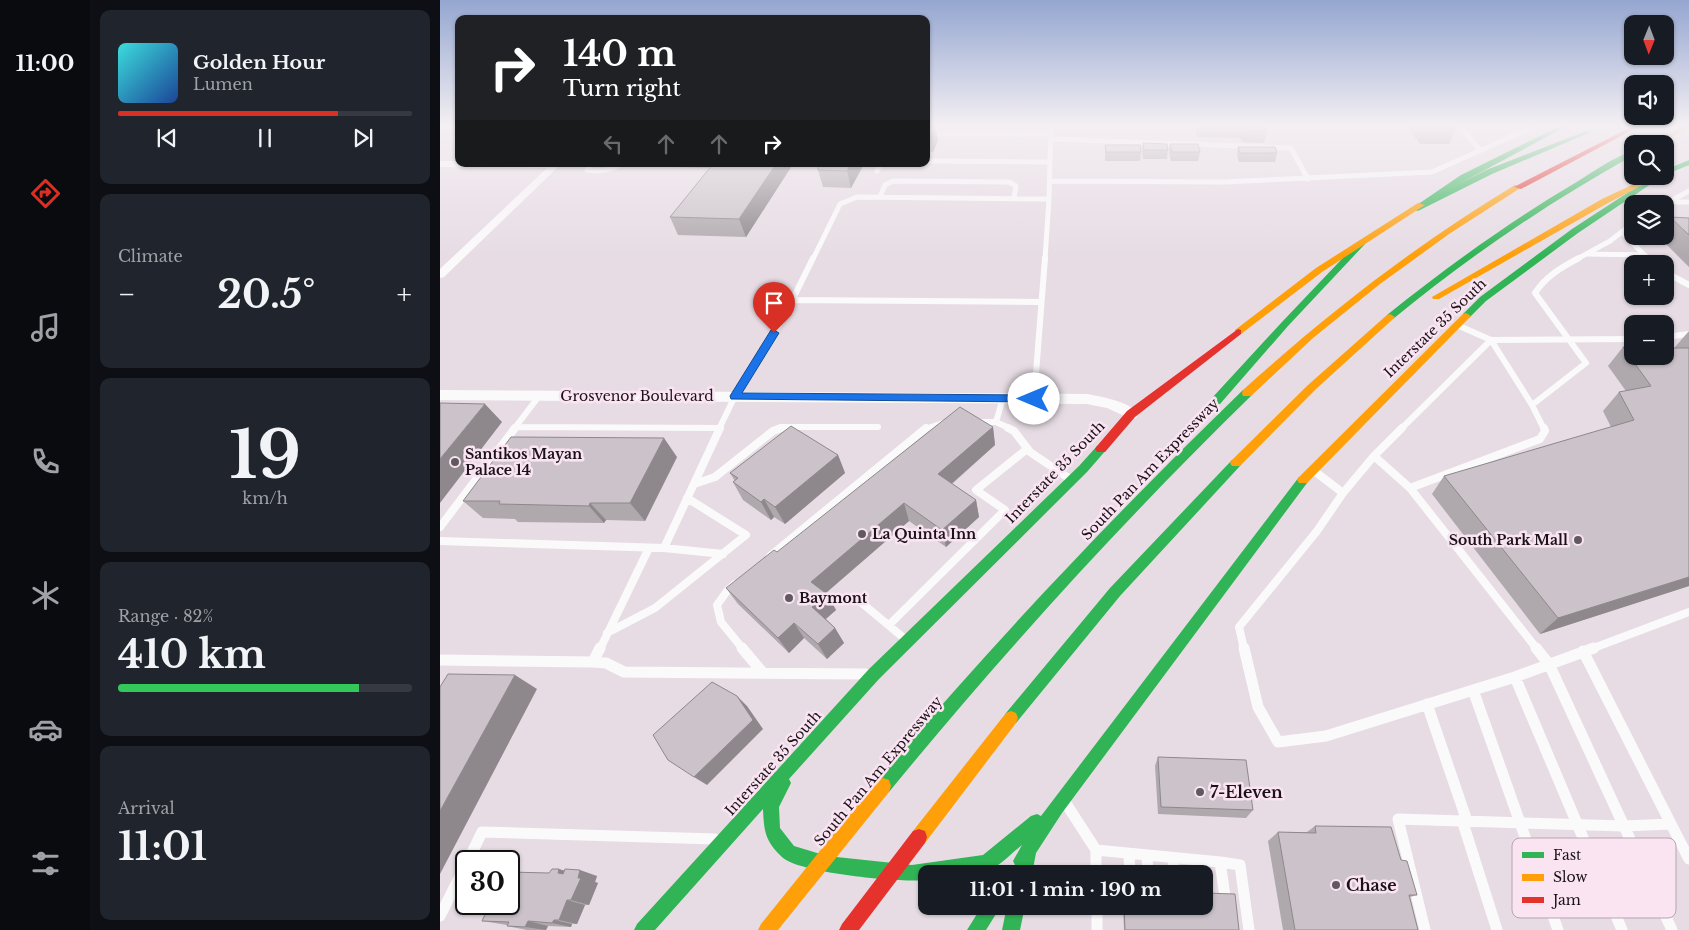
<!DOCTYPE html>
<html lang="en">
<head>
<meta charset="utf-8">
<style>
	:root { --surface:#171b24; --page:#20242c; --text:#f1f3f6; --muted:#9ea1a6; --line:#363941; --accent:#d93025 }
	body { margin:0; font-family:"Libre Baskerville",serif; background:var(--page); color:var(--text); height:100vh; display:flex; flex-direction:column; font-size:19px; white-space:nowrap }
	* { box-sizing:border-box; margin:0 }
	p { font-size:16px; color:var(--muted) }
	.icon { flex:none; width:28px; height:28px; fill:none; stroke:currentColor; stroke-width:2; stroke-linecap:round; stroke-linejoin:round }
	.map { position:relative; flex:1; overflow:hidden }
	.details { display:flex; flex-direction:column; gap:10px; padding:10px; background:#0d0f14; width:350px }
	.details>* { flex:none }
	.banner { position:absolute; left:15px; top:15px; width:475px; height:152px; border-radius:10px; box-shadow:0 1px 4px #0004; background:#202124; color:#fff; overflow:hidden }
	.needle { width:32px; rotate:181deg }
	.controls { position:absolute; left:1184px; top:15px; display:grid; gap:10px }
	.controls a { display:grid; place-items:center; width:50px; height:50px; border-radius:10px; background:var(--surface); box-shadow:0 1px 4px #0004; font-size:25px }
	.speed { position:absolute; left:15px; top:850px; display:flex; gap:10px; font-size:25px; font-weight:700; text-align:center }
	.speed>* { display:grid; place-content:center; width:65px; height:65px; border-radius:50%; background:var(--surface); box-shadow:0 1px 4px #0004; line-height:1 }
	.speed .limit { border:2px solid #111; border-radius:8px; background:#fff; color:#111 }
	.pin { position:absolute; display:grid; place-items:center; width:42px; height:42px; color:#fff; margin:-51px -21px; border-radius:50% 50% 50% 0; rotate:-45deg; box-shadow:0 0 5px #0007 }
	.pin .icon { rotate:45deg }
	.me { position:absolute; width:55px; margin:-28px; rotate:270deg; stroke-linejoin:round; filter:drop-shadow(0 0 4px #0008) }
	.turn { display:flex; align-items:center; gap:18px; height:105px; padding:0 25px; font-size:22px }
	.turn .icon { width:65px; height:65px; stroke-width:2.5 }
	.turn b { display:block; font-size:35px; line-height:42px }
	.lanes { display:flex; align-items:center; height:48px; padding:0 25px; background:#0003; justify-content:center; gap:25px; direction:ltr }
	.lanes .off { opacity:.35 }
	.big { font-size:38px; font-weight:800; line-height:1.1 }
	.details .widget { flex:1; display:flex; flex-direction:column; justify-content:center; gap:8px; min-width:0; padding:0 18px; border-radius:10px; background:var(--page) }
	.details .dial { align-items:center; gap:0 }
	.dial b { font-size:65px; line-height:1 }
	.song { display:flex; align-items:center; gap:15px }
	.cover { width:60px; height:60px; border-radius:8px; background:linear-gradient(135deg,hsl(180 70% 55%),hsl(220 70% 35%)) }
	.played { height:5px; border-radius:2px; background:linear-gradient(90deg,var(--accent) 75%,var(--line) 75%) }
	.keys { display:flex; justify-content:space-around; direction:ltr }
	.heat { display:flex; justify-content:space-between; align-items:center; font-size:28px; direction:ltr }
	.charge { height:8px; border-radius:4px; background:linear-gradient(90deg,#34c759 82%,var(--line) 0) }
	.trip { position:absolute; left:478px; top:865px; width:295px; height:50px; border-radius:10px; background:var(--surface); box-shadow:0 1px 4px #0004; font-weight:800; line-height:50px; text-align:center }
	main { display:flex; flex:1; min-height:0 }
	.tabs { display:flex; flex-direction:column; width:90px; justify-content:space-around; align-items:center; background:#090b0e; color:var(--muted) }
	.tabs .icon { width:35px; height:35px }
	.tabs .active { color:var(--accent) }
	.tabs b { font-size:22px; color:var(--text) }
	.map>svg:first-child { display:block }
</style>
</head>
<body>
<main>
<nav class="tabs">
<b>11:00</b>
<svg class="icon active" aria-label="directions" viewBox="0 0 24 24"><path d="M12 3l9 9-9 9-9-9zM9 14v-3h6M13 9l2 2-2 2"/></svg>
<svg class="icon" aria-label="music" viewBox="0 0 24 24"><path d="M9 18V5l10-2v13"/><circle cx="6" cy="18" r="3"/><circle cx="16" cy="16" r="3"/></svg>
<svg class="icon" aria-label="phone" viewBox="0 0 24 24"><path d="M5 4h4l2 5-3 2q2 4 5 5l2-3 5 2v4C11 20 4 13 5 4z"/></svg>
<svg class="icon" aria-label="climate" viewBox="0 0 24 24"><path d="M12 3v18M4 7l16 10M4 17L20 7"/></svg>
<svg class="icon" aria-label="car" viewBox="0 0 24 24"><path d="M5 17H2v-5l4-1 3-4h7l3 4 3 1v5h-3M9 17h6M6 11h13"/><circle cx="7" cy="17" r="2"/><circle cx="17" cy="17" r="2"/></svg>
<svg class="icon" aria-label="filters" viewBox="0 0 24 24"><path d="M4 7h16M4 17h16"/><circle cx="9" cy="7" r="2"/><circle cx="15" cy="17" r="2"/></svg>
</nav>
<section class="details">
<div class="widget">
<div class="song"><i class="cover"></i><div><b>Golden Hour</b><p>Lumen</p></div></div>
<div class="played"></div>
<div class="keys"><svg class="icon" aria-label="previous" viewBox="0 0 24 24"><path d="M18 5L8 12l10 7zM5 5v14"/></svg><svg class="icon" aria-label="pause" viewBox="0 0 24 24"><path d="M8 5v14M16 5v14"/></svg><svg class="icon" aria-label="next" viewBox="0 0 24 24"><path d="M6 5l10 7-10 7zM19 5v14"/></svg></div>
</div>
<div class="widget"><p>Climate</p>
<div class="heat"><a>−</a><b class="big">20.5°</b><a>+</a></div>
</div>
<div class="widget dial"><b>19</b><p>km/h</p></div>
<div class="widget"><p>Range · 82%</p><b class="big">410 km</b><div class="charge"></div></div>
<div class="widget"><p>Arrival</p><b class="big">11:01</b></div>
</section>
<div class="map">
<svg width="1249" height="930" viewBox="0 0 1249 930">
	<rect width="100%" height="100%" fill="#e7dce4"/>
	<g fill="none" stroke-linecap="round" stroke-linejoin="round">
		<!-- lane-far3 -->
		<path stroke="#fbfafb" stroke-width="5" d="M1019,126l21,24
			M486,134h125
			M611,139l240,9 17,31
			M486,161l124,1
			M151,164l-4,6c13,2 23,1 34,-6
			M437,171l3,-7
			M610,181l174,1 208,-10 103,-46
			M440,197l5,-12 8,-4 116,1 7,4 -2,12
			M1229,202h20
			M1225,204l24,-13
			M1184,234l24,25
			M1147,254l58,1
			M373,259l27,-55 17,-7 192,2
			M605,259l4,-60 2,-73
			M1137,259l33,-18 22,-17"/>
		<!-- lane-far2 -->
		<path stroke="#fbfafb" stroke-width="6" d="M1207,258l6,6
			M1225,272l24,13
			M352,300l248,2
			M1225,337l24,-3
			M1051,340l41,65 54,-42 -51,-70c11,-17 27,-26 44,-35
			M1051,340l141,-1
			M594,399l11,-141
			M1092,405l12,24
			M535,422h21l7,-24
			M556,422l15,7
			M76,427l204,1
			M74,429l25,-33
			M279,429l16,-33 49,-79 29,-59
			M337,429l7,-2h94
			M485,429l21,-7
			M961,429l90,-89 -34,-15"/>
		<!-- lane-far1 -->
		<path stroke="#fbfafb" stroke-width="8" d="M568,428l6,3 16,21 40,27
			M934,456l28,-28
			M873,470l30,23 31,-37 36,32 127,161
			M254,484l21,-7 58,-46 8,-3
			M970,488l130,-49 5,-8 -1,-3
			M0,527l75,-99
			M0,541l224,7 56,-120
			M224,548l59,6
			M330,556l156,-128
			M295,584l-8,7 -10,14 4,17 22,27
			M417,599l48,40
			M449,625l116,-115 -29,-20 51,-41
			M167,633l48,-25 91,-73 -59,-37
			M160,649l49,-101
			M804,649l-5,-22 78,-96 26,-38
			M1151,649l98,-37"/>
		<!-- lane -->
		<path stroke="#fbfafb" stroke-width="11" d="M302,648l21,25
			M804,648l14,59 20,35 48,-6 189,-59 79,-29
			M1096,648l13,16 123,266
			M1143,651l88,173
			M0,660l153,2 13,1 18,9 242,2
			M153,662l7,-14
			M1075,677l107,253
			M1033,690l85,240
			M987,704l40,117
			M627,805l29,45 124,12 5,34
			M1022,820l35,110
			M656,850v24
			M689,855l1,19
			M707,856l1,18
			M733,858l1,16
			M28,861l14,-29 233,7
			M757,861l1,13
			M780,862l20,3 9,65
			M657,906v24
			M0,916l26,-52
			M985,930l-27,-111 226,7 47,-2 18,35"/>
		<!-- street -->
		<path fill="#fbfafb" fill-rule="evenodd" d="M0,161h19v3h102l-117,113 -4,1v-9l107,-101 -107,-1z
			M0,390l647,4c14,3 43,7 51,20l-2,4 -5,1 -24,-11 -20,-4 -647,-4z"/>
		<!-- fast -->
		<path fill="#30b455" fill-rule="evenodd" d="M1120,126h7l-112,60 31,-16 100,-39 5,1 -99,42 -74,37 -7,-2 50,-34z
			M1192,151v5c-84,47 -164,101 -239,163h-6v-4c60,-48 122,-93 188,-132 18,-11 37,-25 57,-32z
			M1249,160v5l-24,10v-5z
			M1204,182l7,2 -73,49 -92,68 -17,17h-6v-4l17,-17 92,-68z
			M918,242l7,2 -77,82 -68,78h-8l-1,-3 1,-3 70,-76z
			M807,389l4,1 1,3 -1,3c-128,125 -249,258 -362,396l-6,2 -6,-2 -2,-6 2,-6c115,-136 238,-266 366,-390z
			M661,445l6,4 -20,23 -208,207 -90,100 2,4 -12,24 1,21 14,18 33,10 85,9 71,-10 48,-39 6,-2 4,2 258,-339h8l2,3 -2,3 -245,330 -26,40 -4,21h-17l1,-7 -3,-6 9,-16c-10,8 -20,19 -32,25 -15,8 -46,4 -64,4v6c-23,3 -129,-7 -144,-23 -17,-16 -18,-26 -19,-48l-108,121h-21l3,-6 232,-255 210,-203 18,-20z
			M796,459l4,1 2,3 -2,3 -120,130 -104,127 -5,2 -5,-2 -2,-5 2,-5 104,-125 122,-128z
			M542,906h19l-15,24h-19z
			M567,906h18l-5,24h-18z"/>
		<!-- slow -->
		<path fill="#ff9f0a" fill-rule="evenodd" d="M1245,126h4v2l-32,16h-9z
			M1211,176h9l-52,27 -169,96h-6l-1,-2 170,-98z
			M1075,185l7,2 -73,47 -69,50 -67,54 -62,58h-8l-1,-3 1,-3c85,-77 174,-146 272,-205z
			M978,203l7,2 -103,67 -81,62h-6v-4l81,-62z
			M1026,313l5,3 -2,2 -162,165h-8l-2,-3 2,-3 164,-163z
			M950,314l5,3 -2,2 -77,70 -76,77h-8l-2,-3 2,-3 76,-75 79,-70z
			M571,711l5,2 2,5 -2,5 -91,120 -6,2 -6,-2 -2,-6 2,-6 93,-118z
			M443,778l6,2 2,6 -2,6 -111,138h-20l3,-6 116,-144z"/>
		<!-- jam -->
		<path fill="#e5322d" fill-rule="evenodd" d="M1193,126h7l-119,63 -7,-2z
			M798,329l3,1v4l-106,83 -30,35h-8l-2,-3 2,-3 30,-35z
			M479,829l6,2 2,6 -2,6 -66,87h-20l3,-6 71,-93z"/>
	</g>
	<!-- wall -->
	<path fill="#afa8ad" d="M486,126h9l3,15 -5,11h-7z
		M755,126h70l2,4 -3,13 -22,-1 -2,-4 -43,-1z
		M967,126h48l1,2 -7,16h-29z
		M703,143l25,7 -1,9h-24l-1,-7z
		M730,144l30,8 -2,9h-27l-2,-9z
		M665,145l36,7 -1,9h-35z
		M798,147l39,6 -2,9h-36l-2,-7z
		M192,164h161l-47,73 -68,-2 -8,-18 40,-49 -77,-2z
		M378,164h46l-13,24 -28,-1 -5,-17z
		M1230,217l19,1v49l-31,-31h7v-12z
		M1249,331v255l-149,48 -108,-140 12,-18 167,-49 -8,-16 16,-19 7,-1 -18,-25 15,-19 52,1v-1z
		M553,427l2,18 -43,39 24,16 3,17 -33,30 -37,-26 -83,72 10,17 -10,9 9,9 9,15 -17,16 -23,-21 -15,15 -51,-49 -12,-16 51,-36z
		M398,455l7,18 -60,51 -11,-7 -3,3 -28,-20 -10,-18 2,-1 -5,-8z
		M237,457l-32,64 -39,-1 -2,3 -86,-1 -3,-3 -32,-1 -20,-17z
		M718,757l95,53 -7,8 -88,-4 -3,-48z
		M875,826l86,34 16,35 -7,2 8,33h-135l-15,-89 10,-9h29z
		M119,869l6,2 32,5 -2,6 3,1 -9,22h-4l-8,19h-5l-1,3 -23,-1 -2,4h-19l-20,-4v-1l-25,-4 67,-48z
		M683,906h81l35,24h-115z"/>
	<!-- shaded-wall -->
	<path fill="#8e888d" d="M495,126l3,15 -5,11 -2,-17z
		M336,164h17l-47,73 -7,-18z
		M411,164h13l-13,24 -4,-17z
		M45,404l17,18 -62,81v-44z
		M553,427l2,18 -53,47 -4,-18z
		M224,438l13,19 -32,64 -15,-18z
		M398,455l7,18 -60,51 -10,-17z
		M324,499l10,18 -3,3 -10,-18z
		M536,500l3,17 -33,30 -4,-17z
		M150,503l16,17 -2,3 -15,-17z
		M464,503l5,18 -89,77 -9,-16z
		M1249,577v9l-149,48 18,-16z
		M387,594l9,16 -15,13 -9,-16z
		M354,623l10,15 -15,15 -11,-15z
		M395,628l9,15 -17,16 -9,-15z
		M75,675l22,14 -97,185v-63z
		M297,696l10,10 16,23 -56,56 -13,-8z
		M119,869l18,6 -1,3 -18,-5z
		M140,870l17,6 -2,6 3,1 -9,22 -18,-5z
		M127,900l18,5 -8,19 -18,-4z
		M114,920l18,4 -1,3 -19,-4z
		M88,921l20,5 -2,4 -21,-3z"/>
	<!-- building -->
	<path fill="#cbc3c9" stroke="#8e888d" d="M486,126h9l-4,9h-5z
		M803,126h22l2,4h-23z
		M986,126h29l1,2 -29,-1z
		M703,143l24,1 1,6h-24z
		M730,144h28l2,8h-28z
		M665,145h35l1,7h-35z
		M798,147h37l2,6h-37z
		M273,164h63l-37,55 -69,-2z
		M378,164h33l-4,7 -29,-1z
		M1230,217l19,1v17z
		M1183,347h9v9h33v-8h24v229l-131,41 -114,-142 190,-56 -15,-28 32,-6z
		M0,403l45,1 -45,55z
		M520,407l33,20 -55,47 38,26 -34,30 -38,-27 -93,79 16,12 -15,13 23,21 -17,16 -24,-21 -16,15 -52,-50 48,-38 3,2z
		M351,426l47,29 -63,52 -11,-8 -3,3 -28,-20 5,-4 -8,-5z
		M71,437l153,1 -34,65h-40l-1,3 -90,-2 1,-3h-37z
		M8,674l67,1 -75,136v-124z
		M272,682l25,14 16,24 -59,57 -26,-17 -15,-25z
		M718,757l88,3 7,50 -92,-3z
		M875,826l76,1 10,33 6,1 10,34h-8l9,35h-123l-17,-98 38,1z
		M112,869h7l-1,4 5,1 2,-5 15,1 -2,8h3l-10,22h-4l-8,20h-5l-2,3 -24,-2 -3,6 -18,-1 2,-4 -27,-1 8,-17h19v-32l40,1z
		M764,893l31,1 4,36h-114l-1,-24h80z"/>
	<!-- sky -->
	<linearGradient id="sky" x2="0" y2="1"><stop stop-color="#94a6d0"/><stop offset="0.49" stop-color="#f4eff3"/><stop offset="1" stop-color="#f4eff3" stop-opacity="0"/></linearGradient>
	<rect width="1249" height="256" fill="url(#sky)"/>
	<!-- route -->
	<path fill="#1a73e8" stroke="#114b97" d="M331,330h3l5,3 -37,60 292,2 6,4 -6,3 -303,-3 -1,-3z"/>
	<!-- markers -->
	<g fill="#61595f" stroke="#fae4f2" stroke-width="2">
		<circle cx="15" cy="462" r="5"/>
		<circle cx="422" cy="534" r="5"/>
		<circle cx="1138" cy="540" r="5"/>
		<circle cx="349" cy="598" r="5"/>
		<circle cx="760" cy="792" r="5"/>
		<circle cx="896" cy="885" r="5"/>
	</g>
	<g text-anchor="middle" dominant-baseline="central" stroke-width="5" stroke-linejoin="round" paint-order="stroke">
		<!-- street labels -->
		<g font-size="14" fill="#191217" stroke="#fae4f2">
			<text transform="translate(995 328) rotate(-44)">Interstate 35 South</text>
			<text x="197" y="396">Grosvenor Boulevard</text>
			<text transform="translate(710 469) rotate(-46)">South Pan Am Expressway</text>
			<text transform="translate(615 472) rotate(-46)">Interstate 35 South</text>
			<text transform="translate(333 763) rotate(-48)">Interstate 35 South</text>
			<text transform="translate(438 771) rotate(-50)">South Pan Am Expressway</text>
		</g>
		<!-- poi labels -->
		<g font-size="14" font-weight="bold" fill="#191217" stroke="#fae4f2" text-anchor="start">
			<text x="25" y="454">Santikos Mayan<tspan x="25" dy="16">Palace 14</tspan></text>
			<text x="432" y="534">La Quinta Inn</text>
			<text x="1128" y="540" text-anchor="end">South Park Mall</text>
			<text x="359" y="598">Baymont</text>
		</g>
		<!-- near-poi labels -->
		<g font-size="16" font-weight="bold" fill="#191217" stroke="#fae4f2" text-anchor="start">
			<text x="770" y="792">7-Eleven</text>
			<text x="906" y="885">Chase</text>
		</g>
	</g>
	<!-- legend -->
	<rect x="1072" y="838" width="164" height="80" rx="8" fill="#fae4f2" stroke="#b6a5b0" stroke-width="1"/>
	<rect x="1082" y="852" width="22" height="6" fill="#30b455"/>
	<rect x="1082" y="874" width="22" height="7" fill="#ff9f0a"/>
	<rect x="1082" y="897" width="22" height="6" fill="#e5322d"/>
	<g font-size="14" fill="#191217">
		<text x="1113" y="860">Fast</text>
		<text x="1113" y="882">Slow</text>
		<text x="1113" y="905">Jam</text>
	</g>
</svg>
<div class="controls">
<a><svg class="needle" viewBox="-14 -14 28 28"><path d="M0-13l5 13h-10z" fill="#e53935"/><path d="M0 13l5-13h-10z" fill="#9ea1a6"/></svg></a>
<a><svg class="icon" aria-label="sound" viewBox="0 0 24 24"><path d="M4 9h4l5-4v14l-5-4H4zM17 9q2 3 0 6"/></svg></a>
<a><svg class="icon" aria-label="search" viewBox="0 0 24 24"><circle cx="10" cy="10" r="6"/><path d="M15 15l6 6"/></svg></a>
<a><svg class="icon" aria-label="layers" viewBox="0 0 24 24"><path d="M12 4l9 5-9 5-9-5zM3 14l9 5 9-5"/></svg></a>
<a>+</a>
<a>−</a>
</div>
<div class="speed"><div class="limit">30</div></div>
<div class="pin" style="left:334px;top:333px;background:#d93025"><svg class="icon" aria-label="arrive" viewBox="0 0 24 24"><path d="M6 21V4h12l-3 4 3 4H6"/></svg></div>
<svg class="me" style="left:594px;top:399px" viewBox="-20 -20 40 40"><circle r="19" fill="#fff"/><path d="M0-13L10 11 0 6-10 11z" fill="#1a73e8"/></svg>
<div class="trip">11:01 · 1 min · 190 m</div>
<div class="banner">
<div class="turn"><svg class="icon" aria-label="right" viewBox="0 0 24 24"><path d="M7 20v-9h11M14 6l5 5-5 5"/></svg><div><b>140 m</b>Turn right</div></div>
<div class="lanes"><svg class="icon off" aria-label="left" viewBox="0 0 24 24"><path d="M17 20v-9H6M10 6l-5 5 5 5"/></svg><svg class="icon off" aria-label="ahead" viewBox="0 0 24 24"><path d="M12 20V5M6 11l6-6 6 6"/></svg><svg class="icon off" aria-label="ahead" viewBox="0 0 24 24"><path d="M12 20V5M6 11l6-6 6 6"/></svg><svg class="icon" aria-label="right" viewBox="0 0 24 24"><path d="M7 20v-9h11M14 6l5 5-5 5"/></svg></div>
</div>
</div>
</main>
</body>
</html>
